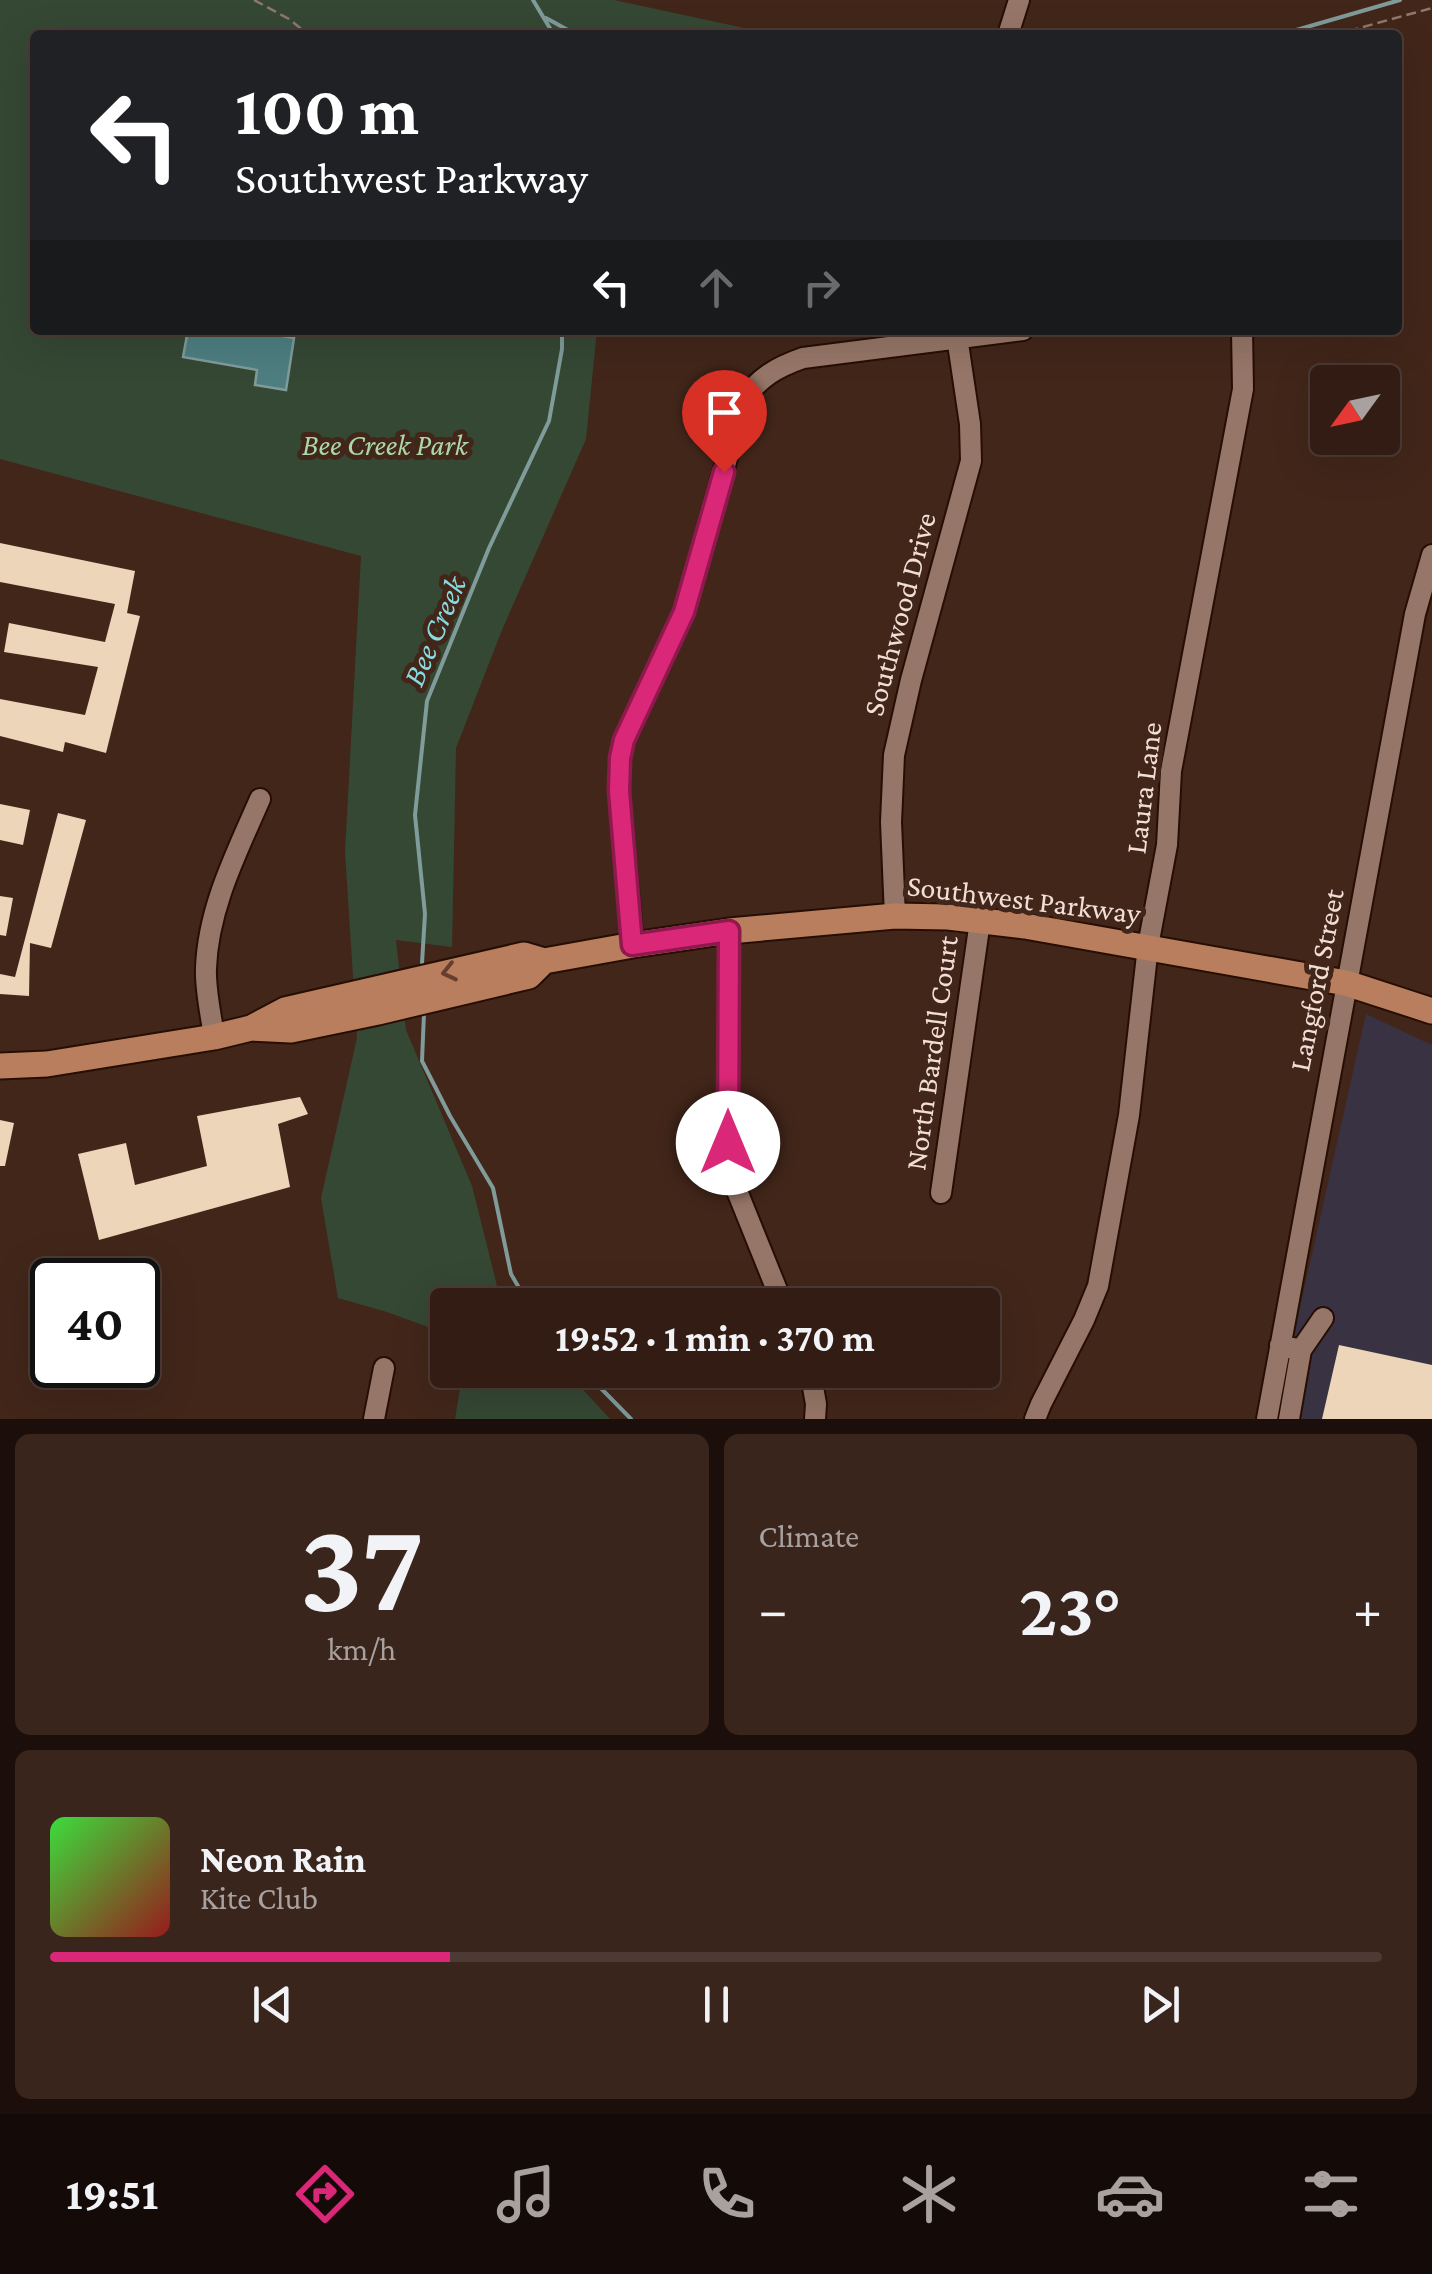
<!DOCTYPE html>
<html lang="en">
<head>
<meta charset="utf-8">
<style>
	:root { --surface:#321c14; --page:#3a251d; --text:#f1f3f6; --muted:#a8a1a0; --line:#4d3a34; --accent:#db2777 }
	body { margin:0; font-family:"Crimson Pro",serif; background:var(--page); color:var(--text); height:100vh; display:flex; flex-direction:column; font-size:38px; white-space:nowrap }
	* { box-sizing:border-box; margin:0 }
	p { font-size:32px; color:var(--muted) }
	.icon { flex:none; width:55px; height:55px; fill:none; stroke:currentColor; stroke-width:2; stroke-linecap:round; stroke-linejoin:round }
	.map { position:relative; height:1419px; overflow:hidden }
	.drawer { display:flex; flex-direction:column; gap:15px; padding:15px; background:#1c0f0b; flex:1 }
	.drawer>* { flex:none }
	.banner { position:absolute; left:30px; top:30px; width:1372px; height:305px; border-radius:10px; box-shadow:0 10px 40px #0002,0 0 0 2px var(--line); background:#202124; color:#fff; overflow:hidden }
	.needle { width:65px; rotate:237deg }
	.buttons { position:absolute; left:1310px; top:365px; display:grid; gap:20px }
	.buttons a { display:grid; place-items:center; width:90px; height:90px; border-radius:10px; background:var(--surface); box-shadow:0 10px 40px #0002,0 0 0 2px var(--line); font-size:50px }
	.speed { position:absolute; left:30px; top:1258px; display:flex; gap:20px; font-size:50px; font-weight:700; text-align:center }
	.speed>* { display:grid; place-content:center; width:130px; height:130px; border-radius:50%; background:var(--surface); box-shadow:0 10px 40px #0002,0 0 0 2px var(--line); line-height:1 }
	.speed .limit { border:5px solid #111; border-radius:15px; background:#fff; color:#111 }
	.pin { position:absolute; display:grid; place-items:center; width:85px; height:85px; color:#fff; margin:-102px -42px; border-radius:50% 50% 50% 0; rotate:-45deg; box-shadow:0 0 10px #0007 }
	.pin .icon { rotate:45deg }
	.me { position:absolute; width:110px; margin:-55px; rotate:0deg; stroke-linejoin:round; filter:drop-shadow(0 0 8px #0008) }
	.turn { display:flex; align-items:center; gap:35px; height:210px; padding:0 40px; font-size:45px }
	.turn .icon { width:130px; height:130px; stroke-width:2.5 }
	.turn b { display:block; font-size:70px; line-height:85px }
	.lanes { display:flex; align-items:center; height:95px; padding:0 40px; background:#0003; justify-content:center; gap:50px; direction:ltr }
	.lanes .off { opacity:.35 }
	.big { font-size:75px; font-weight:700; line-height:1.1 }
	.drawer .card { flex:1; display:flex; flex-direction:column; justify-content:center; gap:15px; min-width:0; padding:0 35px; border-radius:15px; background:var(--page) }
	.drawer .dial { align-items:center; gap:0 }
	.dial b { font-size:130px; line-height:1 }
	.song { display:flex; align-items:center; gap:30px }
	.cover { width:120px; height:120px; border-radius:15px; background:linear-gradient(135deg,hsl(120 70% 55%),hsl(0 70% 35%)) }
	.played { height:10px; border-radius:5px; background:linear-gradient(90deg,var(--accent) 30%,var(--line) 30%) }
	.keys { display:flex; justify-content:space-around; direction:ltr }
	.heat { display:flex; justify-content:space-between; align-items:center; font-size:55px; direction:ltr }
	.drawer .tiles { flex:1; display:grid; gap:15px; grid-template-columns:1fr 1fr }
	.card:last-child { grid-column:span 2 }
	.trip { position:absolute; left:430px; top:1288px; width:570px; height:100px; border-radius:10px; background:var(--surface); box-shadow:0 10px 40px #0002,0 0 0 2px var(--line); font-weight:700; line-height:100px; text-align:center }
	.dock { display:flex; height:160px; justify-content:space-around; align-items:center; background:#140b08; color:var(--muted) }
	.dock .icon { width:70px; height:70px }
	.dock .selected { color:var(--accent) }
	.dock b { font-size:45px; color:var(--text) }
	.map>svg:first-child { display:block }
</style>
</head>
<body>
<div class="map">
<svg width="1432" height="1419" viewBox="0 0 1432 1419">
	<rect width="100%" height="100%" fill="#42261a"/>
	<!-- education -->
	<path fill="#393243" d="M1366,1014l66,31v374h-157z"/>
	<!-- green -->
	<path fill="#354834" d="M0,0h614l163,35h-742v295h562l-11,109 -84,191 -46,118 -4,199 -56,-7 10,90 66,156 28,112 -7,7h-45l-1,29 -60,-22 -49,-14 -17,-100 36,-160 -12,-186 16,-296 -361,-97z
		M463,1370h102l45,49h-155z"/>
	<!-- water -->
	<path fill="#4e7e80" stroke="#7f9b9a" stroke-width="2.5" d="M188,330h62l44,8 -8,52 -31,-5 2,-15 -74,-13z"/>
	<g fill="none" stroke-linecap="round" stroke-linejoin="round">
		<!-- stream -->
		<path stroke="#7f9b9a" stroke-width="4" d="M533,0l21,35
			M546,18l31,17
			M1279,35l121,-35
			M422,963l3,-49 -10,-99 12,-114 62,-153 60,-127 13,-72v-19
			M424,1013l-2,48 28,55 43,72 18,86 18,31
			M583,1370l48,49"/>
	</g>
	<!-- building -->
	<path fill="#ecd5b8" d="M0,543l135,28 -8,42 13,3 -34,137 -41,-11 -2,10 -63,-16v-37l85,16 13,-48 -94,-15 5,-29 96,19 10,-38 -115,-22z
		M0,804l30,6 -7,35 -23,-5z
		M58,813l28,7 -35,128 -21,-5 -1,53 -29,-2v-20l15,3z
		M0,896l13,2 -7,38 -6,-1z
		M300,1097l8,17 -30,10 12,63 -191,53 -21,-86 48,-11 9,42 72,-19 -10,-50z
		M0,1120l14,3 -9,43h-5z
		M1339,1345l93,20v54h-110z"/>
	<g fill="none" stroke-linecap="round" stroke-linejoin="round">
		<defs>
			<path id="minor" d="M1008,35l11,-35
				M895,916l-4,-94 3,-67 17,-75 60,-219 -1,-37 -14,-94
				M729,931l-1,212 7,43 48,119
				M633,945l-14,-154 1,-33 4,-17 60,-129 59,-211c15,-23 34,-34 60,-43l220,-28
				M214,1037c-3,-23 -9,-47 -8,-69 2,-60 31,-116 54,-169
				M941,1193l39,-272
				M1280,1345l21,5 -12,69
				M1301,1350l22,-32
				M810,1370l6,34 -1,15
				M374,1419l10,-51
				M1035,1419l6,-15 43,-84 14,-34 31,-171 19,-169 19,-101 4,-74 72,-382 -1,-59
				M1267,1419l148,-805 17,-59"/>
			<path id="major" d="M251,1028l40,2 87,-18 151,-36 15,-15
				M0,1066l47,-2 167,-27 37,-9 34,-18 239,-55 20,6 89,-16 96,-14 166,-15 53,1 77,9 321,57 86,28"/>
		</defs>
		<!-- minor casing -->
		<use href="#minor" stroke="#270e04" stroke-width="24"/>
		<!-- major casing -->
		<use href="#major" stroke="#270e04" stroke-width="29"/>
		<!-- path -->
		<path stroke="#8f776d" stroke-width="2.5" stroke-dasharray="10 5" stroke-linecap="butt" d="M254,0l35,19 20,16
			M1334,35l98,-27"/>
		<!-- minor -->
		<use href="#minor" stroke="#967668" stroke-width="20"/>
		<!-- major -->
		<use href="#major" stroke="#b97e5d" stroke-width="25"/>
	</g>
	<!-- one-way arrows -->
	<defs><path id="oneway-chevron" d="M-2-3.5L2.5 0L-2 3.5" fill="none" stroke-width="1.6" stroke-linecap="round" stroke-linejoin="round" transform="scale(2.5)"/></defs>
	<use stroke="#66402e" href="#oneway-chevron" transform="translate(449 972) rotate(167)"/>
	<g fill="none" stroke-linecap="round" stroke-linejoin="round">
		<defs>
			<path id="route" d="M724,472l-40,140 -60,128 -4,18 -1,33 13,154 97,-14 -1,212"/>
		</defs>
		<!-- route casing -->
		<use href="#route" stroke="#8e194d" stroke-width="25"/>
		<!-- route -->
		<use href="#route" stroke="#db2777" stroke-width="18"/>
	</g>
	<g text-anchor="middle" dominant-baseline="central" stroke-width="10" stroke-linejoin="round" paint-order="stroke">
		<!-- park labels -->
		<g font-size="30" font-style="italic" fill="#aad8a8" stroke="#42261a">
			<text x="385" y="444">Bee Creek Park</text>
		</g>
		<!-- street labels -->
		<g font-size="30" fill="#f1ded6" stroke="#42261a">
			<text transform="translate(899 614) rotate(-75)">Southwood Drive</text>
			<text transform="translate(1143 788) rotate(-83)">Laura Lane</text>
			<text transform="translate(1024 899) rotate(7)">Southwest Parkway</text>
			<text transform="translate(1316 980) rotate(-79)">Langford Street</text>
			<text transform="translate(931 1053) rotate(-82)">North Bardell Court</text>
		</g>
		<!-- water labels -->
		<g font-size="32" font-style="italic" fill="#87dcdf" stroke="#42261a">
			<text transform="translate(434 631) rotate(-67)">Bee Creek</text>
		</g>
	</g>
</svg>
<div class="buttons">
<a><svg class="needle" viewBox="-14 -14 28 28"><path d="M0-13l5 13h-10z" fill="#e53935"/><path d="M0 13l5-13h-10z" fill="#a8a1a0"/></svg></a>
</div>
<div class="speed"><div class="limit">40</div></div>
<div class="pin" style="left:724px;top:472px;background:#d93025"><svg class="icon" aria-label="arrive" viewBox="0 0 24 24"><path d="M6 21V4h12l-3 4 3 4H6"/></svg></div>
<svg class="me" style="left:728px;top:1143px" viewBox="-20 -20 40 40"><circle r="19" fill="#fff"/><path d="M0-13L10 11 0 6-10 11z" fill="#db2777"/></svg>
<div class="trip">19:52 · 1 min · 370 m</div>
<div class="banner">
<div class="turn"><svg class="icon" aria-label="left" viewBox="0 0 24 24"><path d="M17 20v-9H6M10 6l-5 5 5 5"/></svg><div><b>100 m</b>Southwest Parkway</div></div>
<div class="lanes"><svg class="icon" aria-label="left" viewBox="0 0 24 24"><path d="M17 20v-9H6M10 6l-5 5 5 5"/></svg><svg class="icon off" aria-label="ahead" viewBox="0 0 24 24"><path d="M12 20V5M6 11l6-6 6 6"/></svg><svg class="icon off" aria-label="right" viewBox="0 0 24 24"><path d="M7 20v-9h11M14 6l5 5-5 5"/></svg></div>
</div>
</div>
<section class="drawer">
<div class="tiles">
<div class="card dial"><b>37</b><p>km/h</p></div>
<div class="card"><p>Climate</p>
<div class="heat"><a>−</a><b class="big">23°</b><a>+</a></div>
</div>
<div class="card">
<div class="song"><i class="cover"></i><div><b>Neon Rain</b><p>Kite Club</p></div></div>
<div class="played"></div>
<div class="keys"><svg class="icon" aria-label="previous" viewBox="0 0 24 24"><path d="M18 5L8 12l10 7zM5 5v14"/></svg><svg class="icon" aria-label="pause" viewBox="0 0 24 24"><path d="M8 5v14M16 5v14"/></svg><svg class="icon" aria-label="next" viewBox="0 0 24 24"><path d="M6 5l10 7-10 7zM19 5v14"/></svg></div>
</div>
</div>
</section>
<nav class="dock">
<b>19:51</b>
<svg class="icon selected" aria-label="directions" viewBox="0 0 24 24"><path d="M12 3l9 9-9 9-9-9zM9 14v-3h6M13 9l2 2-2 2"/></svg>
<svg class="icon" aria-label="music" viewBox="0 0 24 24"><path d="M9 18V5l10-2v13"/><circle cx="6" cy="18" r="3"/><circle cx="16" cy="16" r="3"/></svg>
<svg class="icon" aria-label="phone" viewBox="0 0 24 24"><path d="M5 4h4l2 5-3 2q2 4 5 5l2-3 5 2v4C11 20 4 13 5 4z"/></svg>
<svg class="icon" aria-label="climate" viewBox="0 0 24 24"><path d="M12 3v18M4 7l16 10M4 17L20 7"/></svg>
<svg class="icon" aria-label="car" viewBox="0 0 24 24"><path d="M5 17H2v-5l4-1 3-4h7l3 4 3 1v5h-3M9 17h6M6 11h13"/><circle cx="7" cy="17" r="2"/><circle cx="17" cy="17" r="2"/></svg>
<svg class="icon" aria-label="filters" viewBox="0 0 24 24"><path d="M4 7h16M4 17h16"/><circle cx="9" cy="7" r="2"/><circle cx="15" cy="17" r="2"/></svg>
</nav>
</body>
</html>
